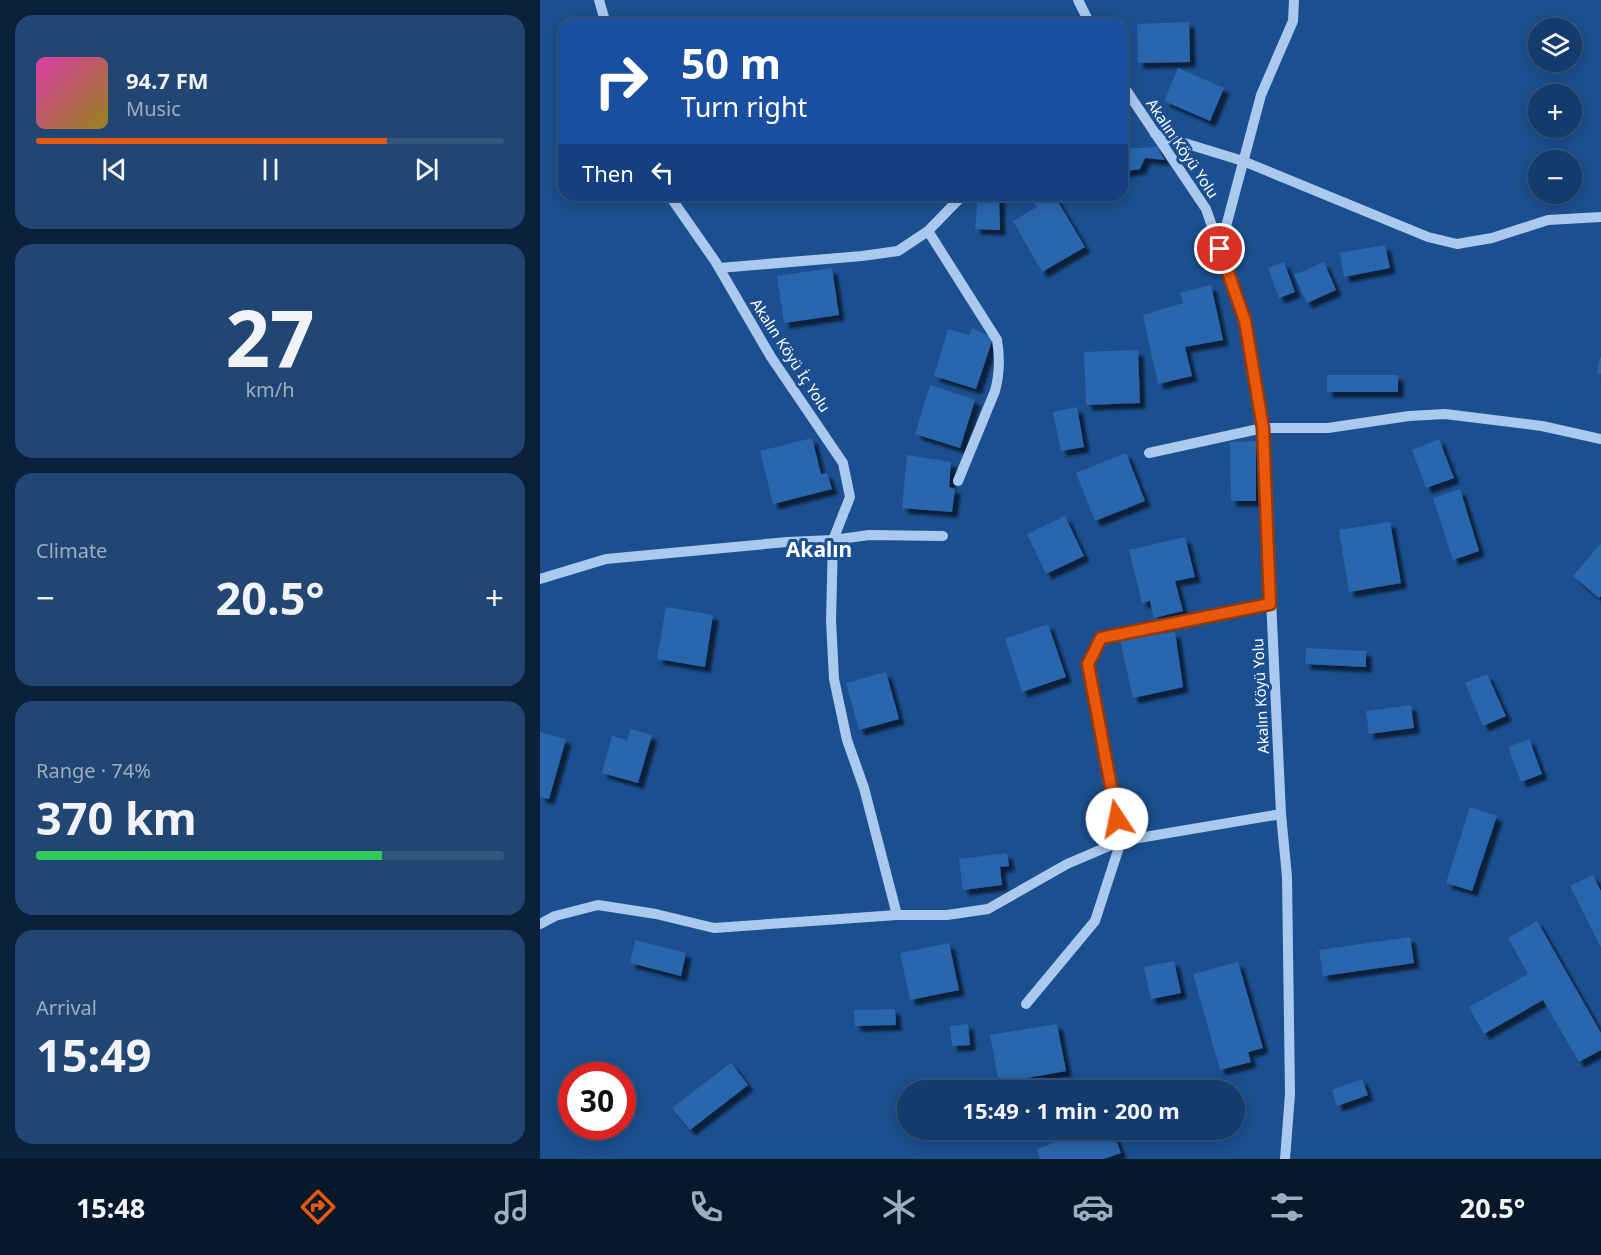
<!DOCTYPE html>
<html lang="en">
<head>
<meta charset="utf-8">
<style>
	:root { --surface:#143b6b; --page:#214673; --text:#f1f3f6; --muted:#9dadc1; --line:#33557e; --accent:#ea580c }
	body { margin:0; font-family:"Noto Sans",sans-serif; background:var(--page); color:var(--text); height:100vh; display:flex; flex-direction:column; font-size:22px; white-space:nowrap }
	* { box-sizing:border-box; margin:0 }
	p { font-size:20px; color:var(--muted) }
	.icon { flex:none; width:33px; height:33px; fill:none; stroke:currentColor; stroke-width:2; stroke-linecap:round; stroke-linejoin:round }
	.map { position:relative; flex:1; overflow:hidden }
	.side { display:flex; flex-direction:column; gap:15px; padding:15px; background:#0b203b; width:540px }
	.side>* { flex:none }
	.hud { position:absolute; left:18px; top:18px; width:570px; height:183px; border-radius:18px; box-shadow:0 3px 15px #0003,0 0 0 2px var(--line); background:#1a4fa0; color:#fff; overflow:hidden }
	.fabs { position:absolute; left:988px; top:18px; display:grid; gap:12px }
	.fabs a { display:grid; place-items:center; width:54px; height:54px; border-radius:50%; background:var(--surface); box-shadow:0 3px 15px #0003,0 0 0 2px var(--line); font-size:30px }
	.speed { position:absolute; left:18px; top:1062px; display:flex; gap:12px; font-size:30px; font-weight:700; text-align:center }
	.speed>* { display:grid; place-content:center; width:78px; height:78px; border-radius:50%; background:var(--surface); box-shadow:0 3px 15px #0003,0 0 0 2px var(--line); line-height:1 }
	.speed .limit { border:9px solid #d22; background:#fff; color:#111 }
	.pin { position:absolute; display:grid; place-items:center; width:51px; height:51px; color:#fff; margin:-26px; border:3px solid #fff; border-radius:50%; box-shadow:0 2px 6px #0007 }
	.me { position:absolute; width:66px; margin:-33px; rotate:349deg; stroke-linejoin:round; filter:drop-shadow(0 0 4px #0008) }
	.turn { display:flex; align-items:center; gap:21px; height:126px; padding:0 24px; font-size:27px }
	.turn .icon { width:78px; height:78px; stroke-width:2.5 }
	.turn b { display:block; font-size:42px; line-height:51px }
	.then { display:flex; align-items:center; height:57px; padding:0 24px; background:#0003; gap:12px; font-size:22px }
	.big { font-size:45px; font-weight:700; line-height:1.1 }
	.side .widget { flex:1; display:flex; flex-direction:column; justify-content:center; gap:9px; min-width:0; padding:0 21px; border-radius:18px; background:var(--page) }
	.side .dial { align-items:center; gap:0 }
	.dial b { font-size:78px; line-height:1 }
	.song { display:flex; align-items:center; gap:18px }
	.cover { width:72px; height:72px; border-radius:9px; background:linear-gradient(135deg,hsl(320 70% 55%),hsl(50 70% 35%)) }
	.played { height:6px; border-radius:3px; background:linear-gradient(90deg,var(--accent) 75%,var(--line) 75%) }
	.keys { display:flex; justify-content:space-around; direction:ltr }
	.heat { display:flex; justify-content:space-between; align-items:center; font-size:33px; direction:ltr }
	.charge { height:9px; border-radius:4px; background:linear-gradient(90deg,#34c759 74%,var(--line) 0) }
	.trip { position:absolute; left:357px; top:1080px; width:348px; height:60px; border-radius:30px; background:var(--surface); box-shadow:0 3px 15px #0003,0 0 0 2px var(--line); font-weight:700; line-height:60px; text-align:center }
	.dock { display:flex; height:96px; justify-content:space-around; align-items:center; background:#08182b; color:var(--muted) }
	.dock .icon { width:42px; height:42px }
	.dock .on { color:var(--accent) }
	.dock b { font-size:27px; color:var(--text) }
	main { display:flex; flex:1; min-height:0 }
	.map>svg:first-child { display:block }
</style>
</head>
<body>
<main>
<section class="side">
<div class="widget">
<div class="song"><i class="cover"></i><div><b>94.7 FM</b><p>Music</p></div></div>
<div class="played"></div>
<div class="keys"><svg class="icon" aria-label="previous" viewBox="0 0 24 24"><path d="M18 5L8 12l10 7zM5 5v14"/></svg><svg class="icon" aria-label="pause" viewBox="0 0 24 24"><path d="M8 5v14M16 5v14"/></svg><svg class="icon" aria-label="next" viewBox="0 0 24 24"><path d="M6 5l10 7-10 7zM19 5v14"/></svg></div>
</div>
<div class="widget dial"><b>27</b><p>km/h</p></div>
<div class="widget"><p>Climate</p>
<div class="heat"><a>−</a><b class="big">20.5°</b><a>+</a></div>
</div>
<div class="widget"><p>Range · 74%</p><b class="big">370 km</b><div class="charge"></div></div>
<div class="widget"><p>Arrival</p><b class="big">15:49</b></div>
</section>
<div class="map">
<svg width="1061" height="1159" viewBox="0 0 1061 1159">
	<defs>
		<filter id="shadow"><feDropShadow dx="5.5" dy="5.5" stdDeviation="1.5" flood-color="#0009"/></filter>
	</defs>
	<rect width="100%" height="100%" fill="#1b4f8f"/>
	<!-- building -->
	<path fill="#2a66ad" filter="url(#shadow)" d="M649,22l1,40 -52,1 -1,-39z
		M638,68l46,20 -14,33 -46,-20z
		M617,147l8,13 -20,-2 -5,11 -18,3v-23z
		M438,195h21l1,35 -25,-1z
		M507,195h7l31,52 -43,25 -29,-51 24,-14 -3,-4z
		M845,245l5,23 -46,9 -4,-24z
		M744,262l11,30 -16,6 -11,-30z
		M784,262l12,28 -29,13 -13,-28z
		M292,268l7,47 -55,8 -7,-47z
		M671,285l12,55 -38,7 7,29 -34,8 -15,-69 40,-12 -3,-10z
		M432,328l21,10 -17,51 -42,-13 14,-47 21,6z
		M598,350l2,53 -54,2 -2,-53z
		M1060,357h1v17l-4,-1z
		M787,375h71v17h-71z
		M390,385l45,15 -15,48 -45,-14z
		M537,407l7,40 -23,4 -8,-39z
		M272,438l9,36 6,-1 5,16 -59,15 -13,-53z
		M899,439l15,39 -28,10 -14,-38z
		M716,441v60h-25l-1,-59z
		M586,453l19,48 -50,20 -19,-48z
		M367,455l44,7 -2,25 6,2 -3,23 -50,-4z
		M920,489l19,62 -26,9 -20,-62z
		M525,516l19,40 -38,18 -19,-40z
		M850,522l11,61 -52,9 -10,-62z
		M645,537l10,40 -20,4 8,30 -29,7 -4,-17 -8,2 -13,-53z
		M1061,543v53l-2,2 -26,-22z
		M126,607l47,8 -8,52 -48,-8z
		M508,624l18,53 -44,15 -17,-53z
		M635,632l8,55 -50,11 -13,-58z
		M766,648l60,3v16l-61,-3z
		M346,672l13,47 -40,11 -13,-47z
		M947,674l19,42 -23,10 -18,-43z
		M871,705l3,23 -45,6 -3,-23z
		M90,729l22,6 -14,48 -36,-10 10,-37 15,4z
		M0,732l26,7 -17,60 -9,-2z
		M989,739l13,35 -21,8 -13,-35z
		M930,807l27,9 -25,75 -26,-8z
		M467,853l2,13 -9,1 2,18 -39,5 -4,-31z
		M1053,875l8,16v57l-31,-62z
		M997,921l64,112v17l-22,12 -36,-62 -59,34 -15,-27 59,-33 -20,-36z
		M870,937l4,26 -91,13 -4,-26z
		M95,940l51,13 -5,23 -51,-13z
		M409,943l10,47 -49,10 -10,-47z
		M634,961l7,32 -30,6 -7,-32z
		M698,962l25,86 -15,4 3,10 -31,8 -27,-96z
		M355,1009l1,16 -41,1 -1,-16z
		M428,1024l2,21 -18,1 -2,-20z
		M517,1024l9,47 -67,12 -9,-48z
		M191,1063l17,22 -58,45 -18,-22z
		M822,1079l6,16 -31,11 -5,-16z
		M551,1130h21l9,23 -18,6h-63l-3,-10z"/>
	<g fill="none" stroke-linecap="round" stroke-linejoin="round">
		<!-- minor -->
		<path stroke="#a9c9ee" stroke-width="10" d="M59,0l7,24
			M538,0l12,24
			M582,84l84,125 39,112 18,107 18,386 6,63 3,217 -5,65
			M615,134l88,27 185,76 29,7 35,-6 56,-18 53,-3
			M129,195l46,66 56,96 72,106 7,34 -17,43 -2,80 3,59 13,61 17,48 33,127
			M388,231l69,109c3,18 3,33 -2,51l-37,90
			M680,249l41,-154 32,-74 1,-21
			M179,268l143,-12 36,-5 30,-20 35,-36
			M609,453l114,-25h65l81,-12 36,-2 97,12 59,13
			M0,579l66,-20 181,-17 46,-2 36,-5 74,1
			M0,924l15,-8 43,-11 58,9 58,14 183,-13h50l41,-6 79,-45 54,-23 160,-27
			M486,1004l69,-83 26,-80 -33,-177 13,-27 169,-33"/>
	</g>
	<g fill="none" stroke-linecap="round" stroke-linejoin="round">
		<defs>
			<path id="route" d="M577,819l-29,-155 13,-26 169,-34 -7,-176 -18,-107 -25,-72"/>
		</defs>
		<!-- route casing -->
		<use href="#route" stroke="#983908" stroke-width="15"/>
		<!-- route -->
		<use href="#route" stroke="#ea580c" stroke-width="10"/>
	</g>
	<g text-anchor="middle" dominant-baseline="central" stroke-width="6" stroke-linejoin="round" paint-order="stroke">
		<!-- street labels -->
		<g font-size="15" fill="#fff" stroke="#1b4f8f">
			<text transform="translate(643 148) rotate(56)">Akalın Köyü Yolu</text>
			<text transform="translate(251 355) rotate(57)">Akalın Köyü İç Yolu</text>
			<text transform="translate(720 696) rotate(-93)">Akalın Köyü Yolu</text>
		</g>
		<!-- district labels -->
		<g font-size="21" font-weight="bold" fill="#fff" stroke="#1b4f8f">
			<text x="279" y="549">Akalın</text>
		</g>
	</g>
</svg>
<div class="fabs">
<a><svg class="icon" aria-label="layers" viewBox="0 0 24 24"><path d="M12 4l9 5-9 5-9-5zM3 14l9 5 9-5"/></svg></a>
<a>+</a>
<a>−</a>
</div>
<div class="speed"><div class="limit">30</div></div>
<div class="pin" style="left:680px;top:249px;background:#d93025"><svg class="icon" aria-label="arrive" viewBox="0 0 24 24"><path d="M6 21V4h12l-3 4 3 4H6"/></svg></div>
<svg class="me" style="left:577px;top:819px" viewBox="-20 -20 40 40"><circle r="19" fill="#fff"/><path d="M0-13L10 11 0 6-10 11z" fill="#ea580c"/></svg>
<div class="trip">15:49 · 1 min · 200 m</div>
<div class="hud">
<div class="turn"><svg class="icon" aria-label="right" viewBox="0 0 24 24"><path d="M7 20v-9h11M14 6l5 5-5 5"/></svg><div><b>50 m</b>Turn right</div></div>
<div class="then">Then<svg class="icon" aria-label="left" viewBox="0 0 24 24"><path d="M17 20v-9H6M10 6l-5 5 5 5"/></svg></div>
</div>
</div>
</main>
<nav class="dock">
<b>15:48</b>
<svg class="icon on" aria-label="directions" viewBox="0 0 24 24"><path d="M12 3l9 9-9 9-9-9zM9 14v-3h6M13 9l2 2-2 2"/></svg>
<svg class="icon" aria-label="music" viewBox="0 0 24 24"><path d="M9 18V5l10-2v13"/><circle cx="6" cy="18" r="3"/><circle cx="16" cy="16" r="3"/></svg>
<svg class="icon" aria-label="phone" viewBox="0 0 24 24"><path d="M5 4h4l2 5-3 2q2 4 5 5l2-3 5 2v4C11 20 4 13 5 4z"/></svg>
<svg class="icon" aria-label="climate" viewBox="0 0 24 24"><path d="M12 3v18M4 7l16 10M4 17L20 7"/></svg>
<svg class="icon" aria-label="car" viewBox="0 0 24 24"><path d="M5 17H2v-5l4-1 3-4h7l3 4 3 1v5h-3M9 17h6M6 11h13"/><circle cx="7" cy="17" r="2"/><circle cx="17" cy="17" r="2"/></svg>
<svg class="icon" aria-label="filters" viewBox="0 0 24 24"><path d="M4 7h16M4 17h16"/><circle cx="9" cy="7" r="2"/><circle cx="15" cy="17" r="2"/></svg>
<b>20.5°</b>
</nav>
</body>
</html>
